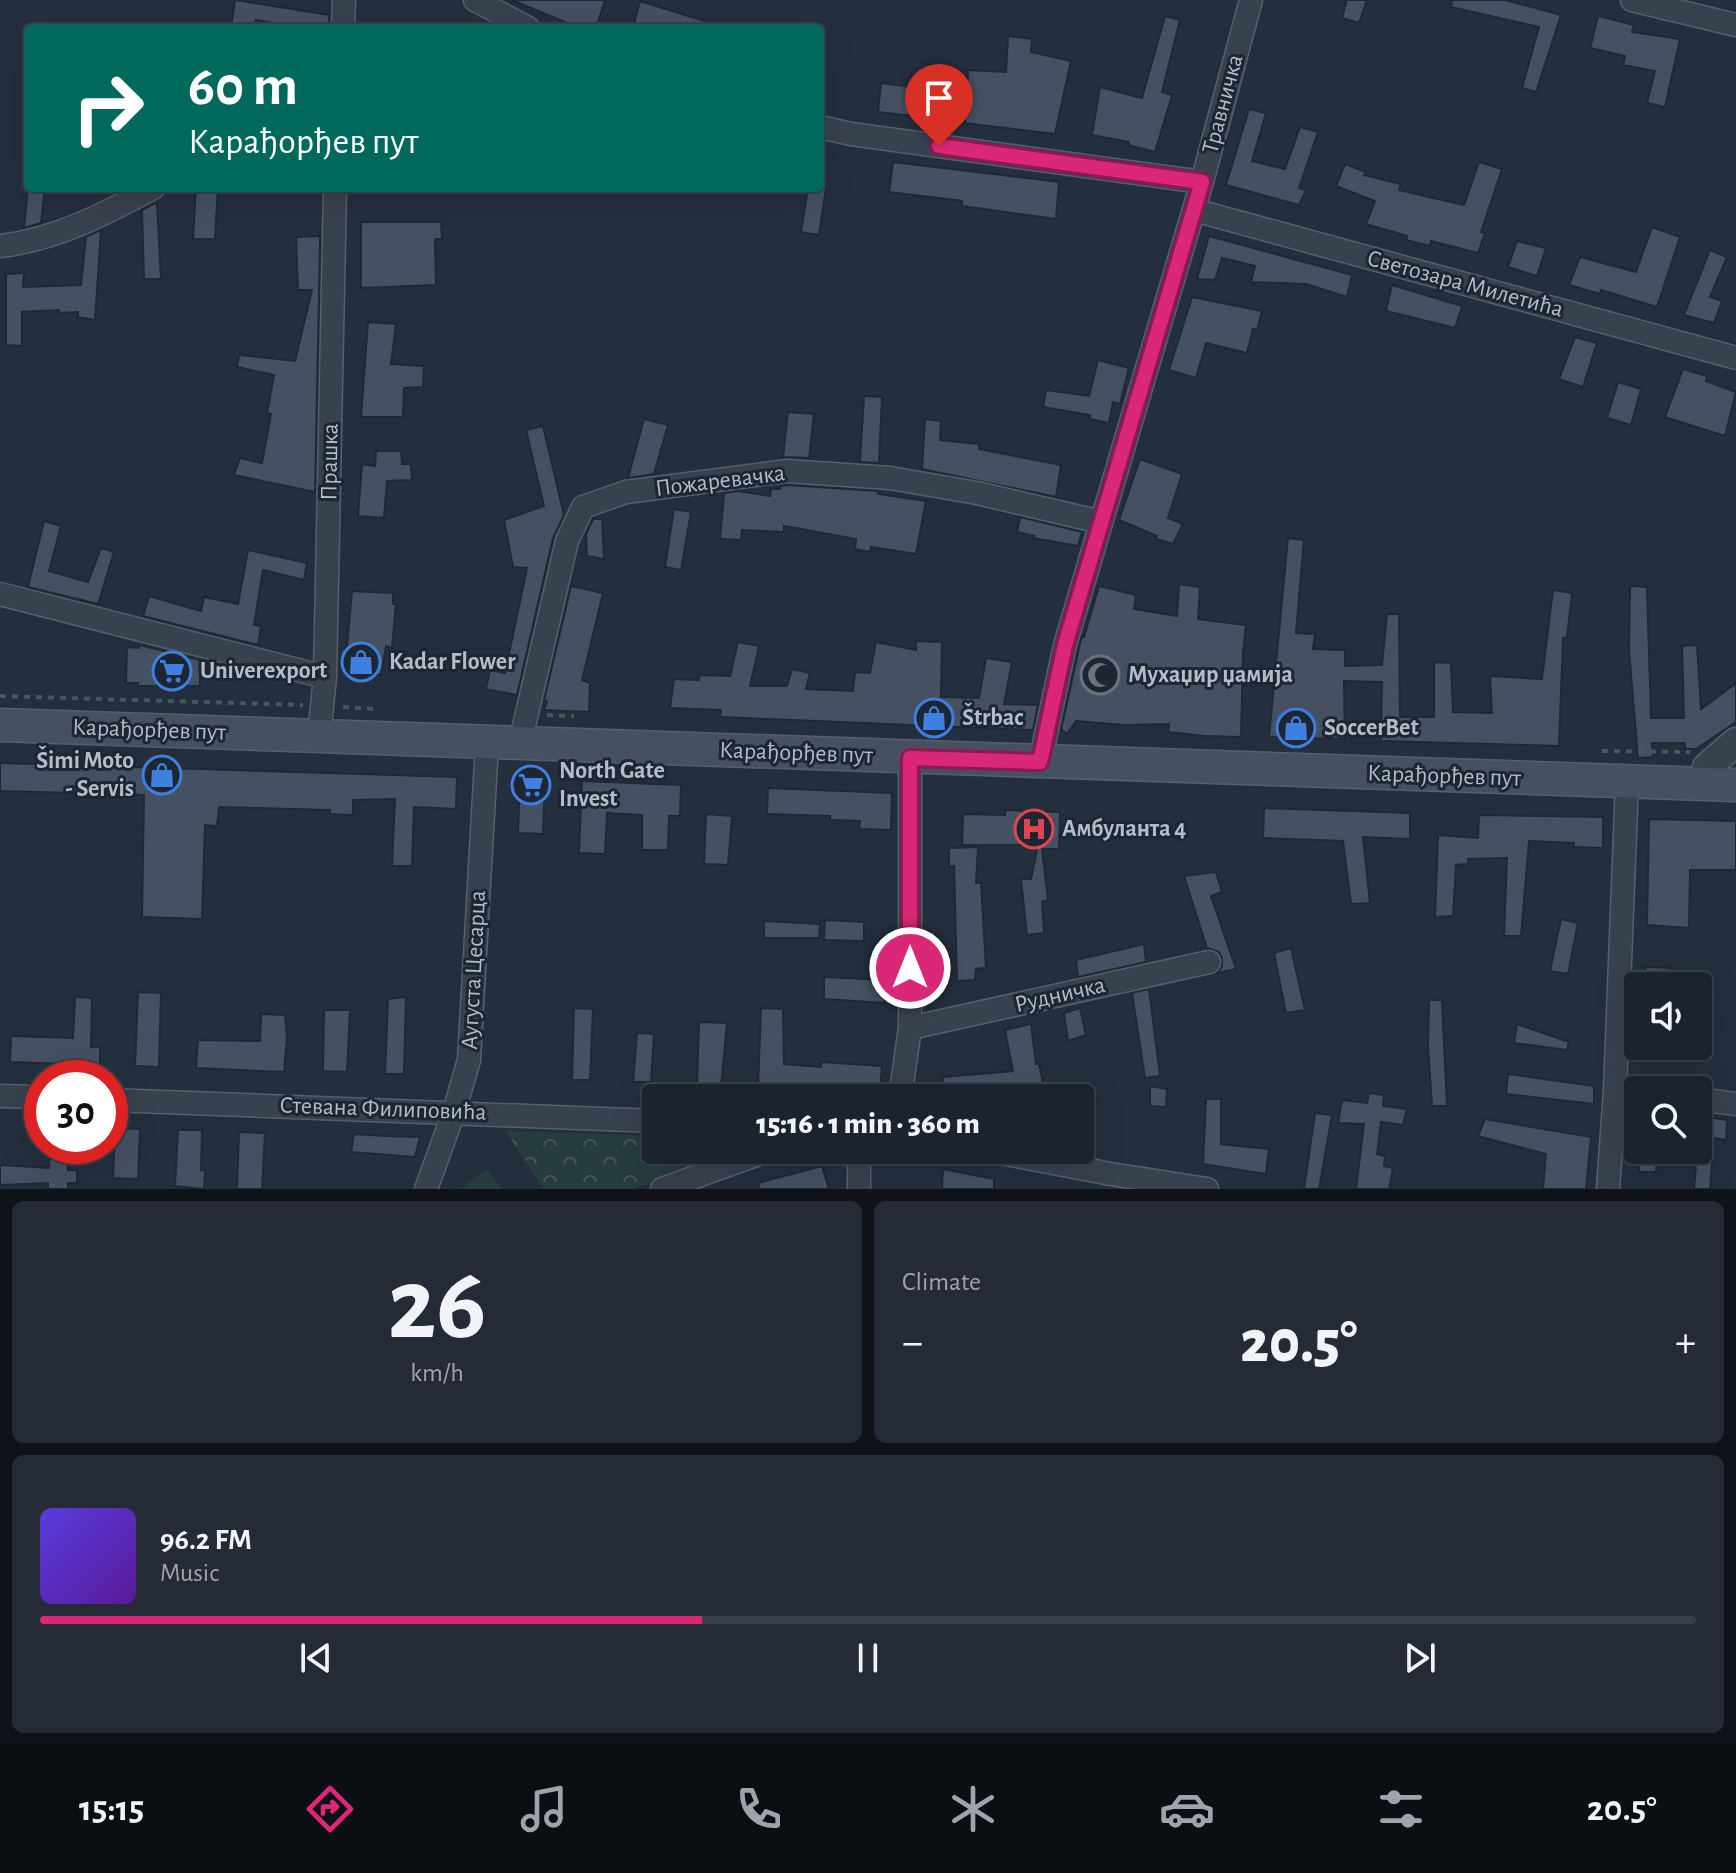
<!DOCTYPE html>
<html lang="en">
<head>
<meta charset="utf-8">
<style>
	:root { --surface:#1b232e; --page:#242b36; --text:#f1f3f6; --muted:#a0a4aa; --line:#39404a; --accent:#db2777 }
	body { margin:0; font-family:"Alegreya Sans",sans-serif; background:var(--page); color:var(--text); height:100vh; display:flex; flex-direction:column; font-size:30px; white-space:nowrap }
	* { box-sizing:border-box; margin:0 }
	p { font-size:26px; color:var(--muted) }
	.icon { flex:none; width:44px; height:44px; fill:none; stroke:currentColor; stroke-width:2; stroke-linecap:round; stroke-linejoin:round }
	.map { position:relative; height:1189px; overflow:hidden }
	.details { display:flex; flex-direction:column; gap:12px; padding:12px; background:#0f1319; flex:1 }
	.details>* { flex:none }
	.guide { position:absolute; left:24px; top:24px; width:800px; height:168px; border-radius:8px; box-shadow:0 8px 32px #0002,0 0 0 2px var(--line); background:#00695c; color:#fff; overflow:hidden }
	.fabs { position:absolute; left:1624px; top:972px; display:grid; gap:16px }
	.fabs a { display:grid; place-items:center; width:88px; height:88px; border-radius:8px; background:var(--surface); box-shadow:0 8px 32px #0002,0 0 0 2px var(--line); font-size:40px }
	.speed { position:absolute; left:24px; top:1060px; display:flex; gap:16px; font-size:40px; font-weight:700; text-align:center }
	.speed>* { display:grid; place-content:center; width:104px; height:104px; border-radius:50%; background:var(--surface); box-shadow:0 8px 32px #0002,0 0 0 2px var(--line); line-height:1 }
	.speed .limit { border:12px solid #d22; background:#fff; color:#111 }
	.pin { position:absolute; display:grid; place-items:center; width:68px; height:68px; color:#fff; margin:-82px -34px; border-radius:50% 50% 50% 0; rotate:-45deg; box-shadow:0 0 8px #0007 }
	.pin .icon { rotate:45deg }
	.me { position:absolute; width:88px; margin:-44px; rotate:0deg; stroke-linejoin:round; filter:drop-shadow(0 0 6px #0008) }
	.turn { display:flex; align-items:center; gap:28px; height:168px; padding:0 32px; font-size:36px }
	.turn .icon { width:104px; height:104px; stroke-width:2.5 }
	.turn b { display:block; font-size:56px; line-height:68px }
	.big { font-size:60px; font-weight:800; line-height:1.1 }
	.details .widget { flex:1; display:flex; flex-direction:column; justify-content:center; gap:12px; min-width:0; padding:0 28px; border-radius:12px; background:var(--page) }
	.details .dial { align-items:center; gap:0 }
	.dial b { font-size:104px; line-height:1 }
	.song { display:flex; align-items:center; gap:24px }
	.cover { width:96px; height:96px; border-radius:12px; background:linear-gradient(135deg,hsl(250 70% 55%),hsl(270 70% 35%)) }
	.played { height:8px; border-radius:4px; background:linear-gradient(90deg,var(--accent) 40%,var(--line) 40%) }
	.keys { display:flex; justify-content:space-around; direction:ltr }
	.heat { display:flex; justify-content:space-between; align-items:center; font-size:44px; direction:ltr }
	.details .tiles { flex:1; display:grid; gap:12px; grid-template-columns:1fr 1fr }
	.widget:last-child { grid-column:span 2 }
	.trip { position:absolute; left:642px; top:1084px; width:452px; height:80px; border-radius:8px; background:var(--surface); box-shadow:0 8px 32px #0002,0 0 0 2px var(--line); font-weight:800; line-height:80px; text-align:center }
	.tabs { display:flex; height:128px; justify-content:space-around; align-items:center; background:#0b0e12; color:var(--muted) }
	.tabs .icon { width:56px; height:56px }
	.tabs .active { color:var(--accent) }
	.tabs b { font-size:36px; color:var(--text) }
	.map>svg:first-child { display:block }
</style>
</head>
<body>
<div class="map">
<svg width="1736" height="1189" viewBox="0 0 1736 1189">
	<defs>
		<pattern id="forest-crowns" width="20" height="18" patternUnits="userSpaceOnUse" patternTransform="scale(2)"><rect width="20" height="18" fill="#263c3f"/><path d="M2 6a3 3 0 1 1 6 0M12 15a3 3 0 1 1 6 0" fill="none" stroke="#435659"/></pattern>
	</defs>
	<rect width="100%" height="100%" fill="#242f3e"/>
	<!-- forest -->
	<path fill="url(#forest-crowns)" d="M506,1131l150,5v14h78l-101,39h-90z"/>
	<!-- pitch -->
	<path fill="#263c3f" d="M486,1169l16,20h-40z"/>
	<!-- building -->
	<path fill="#455162" stroke="#1f2835" stroke-width="2" d="M235,0l94,15v13h-29l-44,-8 -2,8h-23z
		M512,0h93l-9,28h-17z
		M1347,0h20l-8,23 -17,-5z
		M1452,0h53l56,15 -25,77 -14,-4 17,-61 -88,-20z
		M640,1l74,23v4h-81z
		M1165,16l15,4 -18,72 10,3 -17,57 -27,-7 1,-3 -37,-7 8,-48 42,11z
		M1598,16l36,9 -2,7 48,7 -15,68 -18,-4 8,-32 -32,-6 2,-9 -35,-8z
		M1008,36l24,3 -1,13 40,9 -16,73 -90,-11 3,-53 38,2z
		M881,83l53,7 -3,28 -53,-6z
		M1249,109l17,4 -14,48 33,8 15,-42 18,5 -19,56 7,2 -7,15 -73,-20z
		M893,162l166,20 -3,37 -94,-13v-5l-73,-9z
		M1479,162l23,7 -21,63 4,1 -7,20 -47,-12 -1,5 -24,-6 1,-4 -41,-12 9,-23 -39,-15 9,-22 21,8 -2,3 37,9 -2,6 65,15z
		M28,188h17l-4,35 -17,5z
		M196,188h22l-3,51h-22z
		M808,188h18l-7,47 -18,-3z
		M153,204h4l4,75h-17l-2,-69z
		M361,222h80l1,17h-7l1,46 -75,3z
		M1652,227l28,10 -23,70 -56,-17 -1,4 -31,-9 11,-28 56,15z
		M101,230l-6,90 -17,-3v-5l-19,1v-3l-37,2v34l-16,-1v-71l18,-1 -1,14 58,-2 5,-48z
		M320,236v8l-5,248 -81,-17 6,-17 22,5 9,-49 -4,-1 7,-38 -37,-8 2,-12 56,6 17,-71h-14l-2,-53z
		M1209,236l143,39 -5,22 -41,-13 -55,-2 4,-16 -33,-8 -7,22 -18,-1z
		M1517,241l29,7 -9,28 -29,-9z
		M1710,250l17,7 -17,40 12,4 -8,22 -30,-8z
		M1392,285l70,21 -7,22 -69,-17z
		M1192,297l70,14 -5,19 -4,-1 -6,24 -41,-10 -10,35 -27,-8z
		M368,322l28,2 -5,40 33,2 -1,21 -19,1 -1,29h-42z
		M1575,337l22,6 -14,44 -24,-8z
		M1098,360l31,8 -9,36 -7,-2 -4,21 -19,-4v-4l-47,-8 3,-17 43,6z
		M1683,369l24,7 -1,5 30,11 -11,44 -60,-19z
		M1618,382l23,7 -10,36 -24,-7z
		M864,396l18,1 -3,66 -19,-1z
		M788,412l26,2 -5,44 -26,-1z
		M644,419l24,6 -14,49 -26,4z
		M925,419l16,2 -1,19 39,4v5l82,16 -5,32 -134,-28z
		M543,426l21,89 -11,23 -36,157 -31,-6 4,-19 15,3 22,-105 -14,-1 -9,-47 40,-14 -18,-76z
		M376,451h25l1,13h9l1,16 -25,1 -3,37 -26,-2 4,-52 13,2z
		M1140,459l42,15 -14,44 15,6 -10,20 -17,-5 1,-3 -38,-16z
		M787,485l91,6v3l48,7 -10,53 -45,-7 -1,5 -15,-3 1,-10 -72,-13v6l-42,-2 -1,10 -21,-1 4,-46 14,-2 32,5 1,-7h9l1,-3z
		M674,509l17,3 -10,58 -16,-3z
		M1020,517l62,15 -4,14 -45,-8 1,-2 -17,-4z
		M593,519h9l2,40 -17,-3 -1,-22z
		M44,521l17,5 -12,45 39,11 13,-34 13,4 -16,52 -70,-17z
		M1288,538l16,2 -8,93 19,1 -2,15 32,1v16l37,-1 5,-51h12l1,103h34v-55l17,1 2,49 39,1 -2,-37 52,3 11,-89 19,3 -5,44 -4,1 -4,108 -178,-5 1,-59 -38,-1 1,58 -76,-2z
		M248,550l59,13 -3,17 -41,-10 -9,55 7,1 -3,19 -115,-29 6,-20 52,15 3,-14 34,7z
		M1179,584l21,3 -2,32 48,6 -3,29 -2,83 -36,-1 -37,-4 1,-8 -44,1 -49,-4 -9,13 -6,-5 8,-35 11,-51 2,-6h2l15,-51 37,9 -2,14 43,7z
		M571,586l32,7 -21,87 8,3 -1,29 -45,-2 3,-9 -3,-1z
		M1630,586l17,1 4,131h33l-2,-72 15,-1 4,64 35,-26v39l-40,27h-11v-6h-33l1,14 -15,1 -9,-108z
		M352,591l41,2v11h3l-4,44 -6,-2 -5,29 -36,-6z
		M916,641l26,1 -1,55 38,1 7,-40 26,4 -8,42 34,1 -5,25 -313,-13 1,-7 -51,-2 4,-29 25,1 1,-5 30,1 8,-34 21,4 -9,40h37l5,-17 18,4 -4,16 47,2 2,-19 15,1 6,-31 40,8z
		M139,645l61,15v26h-62v-3h-12l1,-36 12,1z
		M0,763l457,14 -1,32 -42,-2 -2,59h-20l3,-67 -42,1v15l-23,-1v-4l-111,-3 -2,19 -12,-1 -3,94 -60,-2 2,-122 -144,-4z
		M520,780l25,1 -2,53 -25,-1z
		M582,781l99,4 -1,31h-11l-1,34h-26v-35l-35,-2 -2,41 -26,-1z
		M768,788l124,5 -1,37 -32,-1 1,-8 -30,-1v-4l-63,-2z
		M1264,808l146,5v26l-47,-2 7,66 -19,1 -8,-63 -80,-3z
		M1005,810l55,2 -1,37h-17l6,51 -6,2 2,31 -17,2 -6,-56h10l7,-34h-76l1,-31 42,1z
		M706,814l26,2 -4,49 -24,-1z
		M1479,815l124,2v31l-29,-1v-4l-45,-2 -8,95h-17l3,-78 -39,1v5l-12,1 -3,51 -18,1 3,-82 40,3z
		M1649,819l87,2v49h-46l-1,58 -42,-3z
		M978,847l-2,36h5l5,85 -10,1 -1,11 -18,1 -3,-115 -5,1v-19z
		M1216,872l6,20 -11,4 25,73 -19,4 5,-6v-9l-3,-6 -12,-4 -23,-72z
		M1561,919l17,4 -10,51 -18,-3z
		M825,920l39,2v19l-40,-1z
		M764,921l56,3 -1,14h-55z
		M1144,944l2,18 -68,15 -2,-17z
		M1291,948l14,62 -19,3 -12,-60z
		M1645,967l25,1v18h-25z
		M824,977l62,3 -1,23 -61,-4z
		M1149,989l11,87 -15,2 -13,-85z
		M138,992l23,1 -2,74 -24,-1z
		M75,997l17,1 -1,49h9v18l-90,-3 1,-26 62,2z
		M406,997l-2,77h-19l3,-75z
		M1429,1000h13l5,106h-15l-4,-59z
		M574,1008l19,1 -3,71h-18z
		M761,1008l22,1 1,55 37,3v-5l61,4 -2,27 -60,-7 -62,1z
		M1080,1008l6,27 -18,6 -4,-28z
		M324,1010h26l-3,62 -24,-1z
		M261,1014l24,1 2,23 -3,34 -88,-4 2,-28 62,1z
		M699,1022l28,1 -6,63 -24,-1z
		M1031,1024l5,40h3l4,19h-2l1,15h-100l1,-21 70,-6 -8,-41z
		M1517,1024l52,18 -2,8 -53,-7z
		M637,1033l17,1 -3,48h-18z
		M1508,1074l86,12v18l-88,-10z
		M1150,1086l17,3 -1,18 -16,-1z
		M1369,1093l15,2 -1,11 24,3 -4,16 -22,-3 -4,32 8,2 -1,10 9,2 -4,21h-33l8,-65 -26,-1 4,-23 25,3z
		M1206,1099h15v45l48,5 -3,25 -63,-10z
		M1315,1113l17,2 -13,74h-15z
		M1700,1116l27,4 -1,20 -12,-2 -4,51h-16z
		M1485,1119l106,18 -5,52h-43l3,-35 -68,-18z
		M115,1128l25,1 -2,50 -25,-1z
		M178,1130h24l-1,40 4,1 -1,18 -29,-3z
		M239,1132l26,1 -3,56h-25z
		M354,1134l32,2 34,1 -5,20 -64,-5z
		M50,1146h19l-1,24h9v13h-9v6h-20v-6l-48,2v-20l49,3z
		M1639,1150h18l-1,22h-17z
		M822,1166l7,23h-70l-1,-6z
		M943,1169l51,10v10h-52z"/>
	<g fill="none" stroke-linecap="round" stroke-linejoin="round">
		<defs>
			<path id="minor" d="M475,0l53,28
				M1632,0l104,25
				M343,28l1,-28
				M820,127l31,7 351,48
				M1194,210l542,148
				M0,246c55,-6 105,-32 153,-58
				M0,594l325,83
				M319,735l6,-58 10,-489
				M520,743l47,-202 16,-34 43,-15 161,-21 103,7 87,15 124,29
				M1040,762l25,-117 137,-463 49,-182
				M910,1028l299,-66
				M1615,1090l23,2
				M0,1096l42,1
				M900,1098l10,-70v-270
				M1698,1099l38,5
				M110,1100l546,21
				M985,1150l126,24 96,15
				M426,1189l28,-77 15,-52 18,-316
				M662,1189l108,-39
				M859,1189v-39
				M1608,1189l7,-99 12,-308"/>
			<path id="tertiary" d="M1703,783l4,-16 29,-25"/>
			<path id="secondary" d="M0,725l1736,60"/>
		</defs>
		<!-- minor casing -->
		<use href="#minor" stroke="#565f6c" stroke-width="25"/>
		<!-- tertiary casing -->
		<use href="#tertiary" stroke="#565f6c" stroke-width="31"/>
		<!-- secondary casing -->
		<use href="#secondary" stroke="#565f6c" stroke-width="35"/>
		<!-- path -->
		<path stroke="#44595c" stroke-width="4" stroke-dasharray="6 6" stroke-linecap="butt" d="M0,696l303,9
			M343,707l31,2
			M547,715l27,1
			M1602,751l88,1"/>
		<!-- minor -->
		<use href="#minor" stroke="#38414e" stroke-width="22"/>
		<!-- tertiary -->
		<use href="#tertiary" stroke="#38414e" stroke-width="28"/>
		<!-- secondary -->
		<use href="#secondary" stroke="#465061" stroke-width="32"/>
	</g>
	<g fill="none" stroke-linecap="round" stroke-linejoin="round">
		<defs>
			<path id="route" d="M910,968v-210l130,4 25,-117 137,-463 -263,-36"/>
		</defs>
		<!-- route casing -->
		<use href="#route" stroke="#8e194d" stroke-width="20"/>
		<!-- route -->
		<use href="#route" stroke="#db2777" stroke-width="14"/>
	</g>
	<!-- icons -->
	<defs>
		<symbol id="shop-ring" viewBox="-11 -11 22 22"><circle r="9.5" fill="#1d2633" stroke="#3f7fe0" stroke-width="1.5"/><path d="M-5-2.5h2.3a2.7 3.5 0 0 1 5.4 0H5L5.5 6h-11ZM-1.5-2.5h3a1.5 2.3 0 0 0-3 0Z" fill="#3f7fe0"/></symbol>
		<symbol id="supermarket-ring" viewBox="-11 -11 22 22"><circle r="9.5" fill="#1d2633" stroke="#3f7fe0" stroke-width="1.5"/><path d="M-6-5.5h2.5l.6 2H6L4.5 2H-2.5L-4.4-4H-6ZM-1.5 3.2a1.3 1.3 0 1 0 .1 0ZM3 3.2a1.3 1.3 0 1 0 .1 0Z" fill="#3f7fe0"/></symbol>
		<symbol id="mosque-ring" viewBox="-11 -11 22 22"><circle r="9.5" fill="#1d2633" stroke="#6b7280" stroke-width="1.5"/><path d="M3.5-4.9A6 6 0 1 0 3.5 4.9A5 5 0 1 1 3.5-4.9Z" fill="#6b7280"/></symbol>
		<symbol id="hospital-ring" viewBox="-11 -11 22 22"><circle r="9.5" fill="#1d2633" stroke="#e0444e" stroke-width="1.5"/><path d="M-5-5h3v3.5h4V-5h3V5h-3V1.5h-4V5h-3Z" fill="#e0444e"/></symbol>
	</defs>
	<g fill-rule="evenodd">
		<use href="#shop-ring" x="339" y="640" width="44" height="44"/>
		<use href="#supermarket-ring" x="150" y="649" width="44" height="44"/>
		<use href="#mosque-ring" x="1078" y="653" width="44" height="44"/>
		<use href="#shop-ring" x="912" y="696" width="44" height="44"/>
		<use href="#shop-ring" x="1274" y="706" width="44" height="44"/>
		<use href="#shop-ring" x="140" y="753" width="44" height="44"/>
		<use href="#supermarket-ring" x="509" y="763" width="44" height="44"/>
		<use href="#hospital-ring" x="1012" y="807" width="44" height="44"/>
	</g>
	<g text-anchor="middle" dominant-baseline="central" stroke-width="6" stroke-linejoin="round" paint-order="stroke">
		<!-- street labels -->
		<g font-size="24" fill="#b4bcc9" stroke="#1d2633">
			<text transform="translate(1223 104) rotate(-75)">Травничка</text>
			<text transform="translate(1465 284) rotate(15)">Светозара Милетића</text>
			<text transform="translate(330 462) rotate(-89)">Прашка</text>
			<text transform="translate(720 481) rotate(-7)">Пожаревачка</text>
			<text transform="translate(149 730) rotate(2)">Карађорђев пут</text>
			<text transform="translate(796 753) rotate(2)">Карађорђев пут</text>
			<text transform="translate(1444 776) rotate(2)">Карађорђев пут</text>
			<text transform="translate(474 970) rotate(-87)">Аугуста Цесарца</text>
			<text transform="translate(1060 995) rotate(-13)">Рудничка</text>
			<text transform="translate(383 1109) rotate(2)">Стевана Филиповића</text>
		</g>
		<!-- poi labels -->
		<g font-size="24" font-weight="bold" fill="#b4bcc9" stroke="#1d2633" text-anchor="start">
			<text x="389" y="662">Kadar Flower</text>
			<text x="200" y="671">Univerexport</text>
			<text x="1128" y="675">Мухаџир џамија</text>
			<text x="962" y="718">Štrbac</text>
			<text x="1324" y="728">SoccerBet</text>
			<text x="134" y="761" text-anchor="end">Šimi Moto<tspan x="134" dy="28">- Servis</tspan></text>
			<text x="559" y="771">North Gate<tspan x="559" dy="28">Invest</tspan></text>
			<text x="1062" y="829">Амбуланта 4</text>
		</g>
	</g>
</svg>
<div class="fabs">
<a><svg class="icon" aria-label="sound" viewBox="0 0 24 24"><path d="M4 9h4l5-4v14l-5-4H4zM17 9q2 3 0 6"/></svg></a>
<a><svg class="icon" aria-label="search" viewBox="0 0 24 24"><circle cx="10" cy="10" r="6"/><path d="M15 15l6 6"/></svg></a>
</div>
<div class="speed"><div class="limit">30</div></div>
<div class="pin" style="left:939px;top:146px;background:#d93025"><svg class="icon" aria-label="arrive" viewBox="0 0 24 24"><path d="M6 21V4h12l-3 4 3 4H6"/></svg></div>
<svg class="me" style="left:910px;top:968px" viewBox="-20 -20 40 40"><circle r="17" fill="#db2777" stroke="#fff" stroke-width="3"/><path d="M0-11L8 9 0 5-8 9z" fill="#fff"/></svg>
<div class="trip">15:16 · 1 min · 360 m</div>
<div class="guide">
<div class="turn"><svg class="icon" aria-label="right" viewBox="0 0 24 24"><path d="M7 20v-9h11M14 6l5 5-5 5"/></svg><div><b>60 m</b>Карађорђев пут</div></div>
</div>
</div>
<section class="details">
<div class="tiles">
<div class="widget dial"><b>26</b><p>km/h</p></div>
<div class="widget"><p>Climate</p>
<div class="heat"><a>−</a><b class="big">20.5°</b><a>+</a></div>
</div>
<div class="widget">
<div class="song"><i class="cover"></i><div><b>96.2 FM</b><p>Music</p></div></div>
<div class="played"></div>
<div class="keys"><svg class="icon" aria-label="previous" viewBox="0 0 24 24"><path d="M18 5L8 12l10 7zM5 5v14"/></svg><svg class="icon" aria-label="pause" viewBox="0 0 24 24"><path d="M8 5v14M16 5v14"/></svg><svg class="icon" aria-label="next" viewBox="0 0 24 24"><path d="M6 5l10 7-10 7zM19 5v14"/></svg></div>
</div>
</div>
</section>
<nav class="tabs">
<b>15:15</b>
<svg class="icon active" aria-label="directions" viewBox="0 0 24 24"><path d="M12 3l9 9-9 9-9-9zM9 14v-3h6M13 9l2 2-2 2"/></svg>
<svg class="icon" aria-label="music" viewBox="0 0 24 24"><path d="M9 18V5l10-2v13"/><circle cx="6" cy="18" r="3"/><circle cx="16" cy="16" r="3"/></svg>
<svg class="icon" aria-label="phone" viewBox="0 0 24 24"><path d="M5 4h4l2 5-3 2q2 4 5 5l2-3 5 2v4C11 20 4 13 5 4z"/></svg>
<svg class="icon" aria-label="climate" viewBox="0 0 24 24"><path d="M12 3v18M4 7l16 10M4 17L20 7"/></svg>
<svg class="icon" aria-label="car" viewBox="0 0 24 24"><path d="M5 17H2v-5l4-1 3-4h7l3 4 3 1v5h-3M9 17h6M6 11h13"/><circle cx="7" cy="17" r="2"/><circle cx="17" cy="17" r="2"/></svg>
<svg class="icon" aria-label="filters" viewBox="0 0 24 24"><path d="M4 7h16M4 17h16"/><circle cx="9" cy="7" r="2"/><circle cx="15" cy="17" r="2"/></svg>
<b>20.5°</b>
</nav>
</body>
</html>
